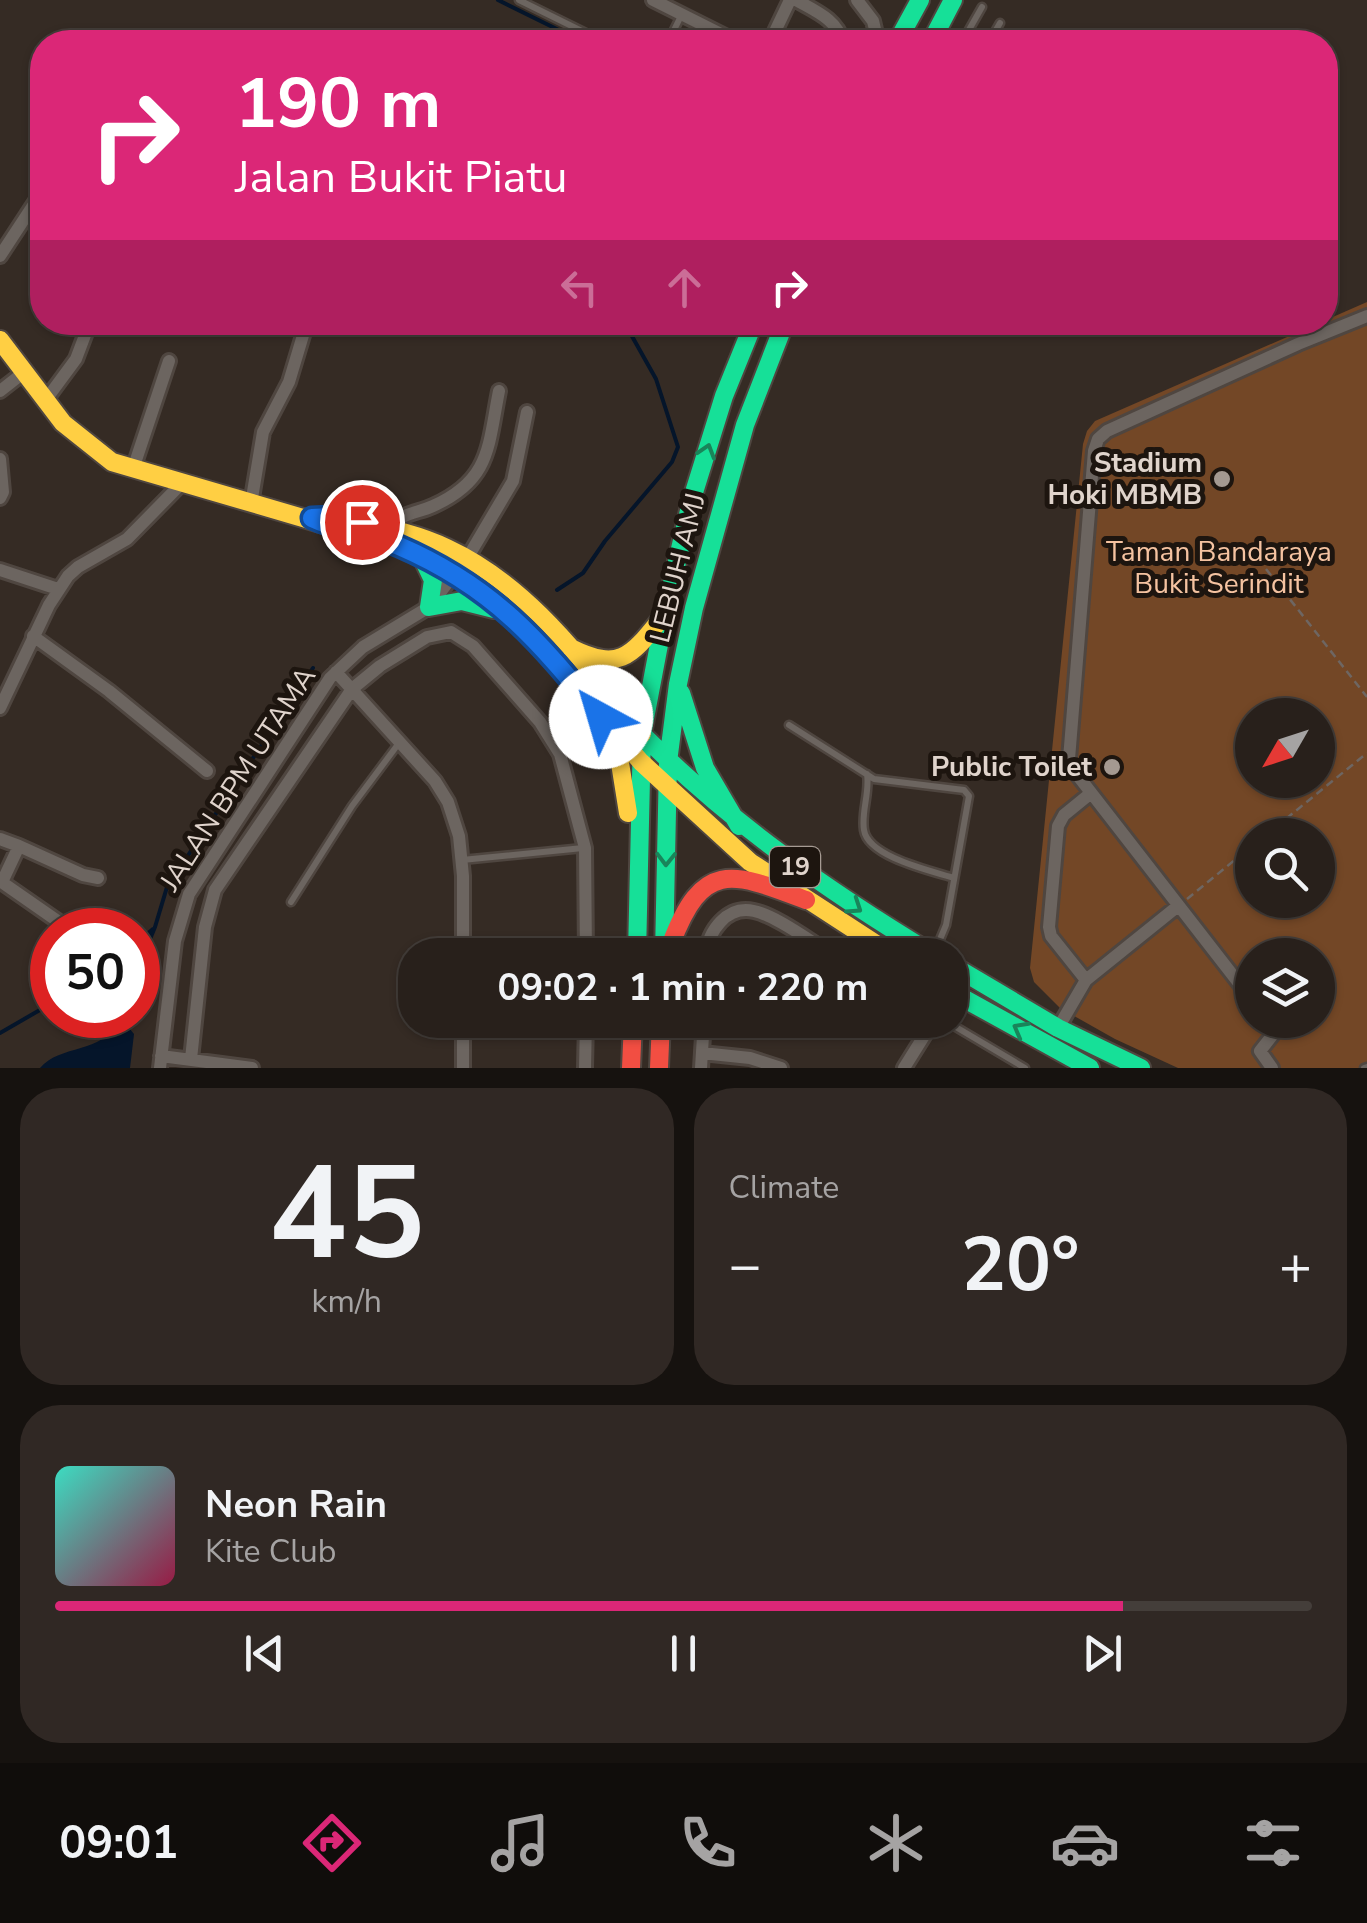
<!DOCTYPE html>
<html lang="en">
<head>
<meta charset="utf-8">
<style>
	:root { --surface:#28201b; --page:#302824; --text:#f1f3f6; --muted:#a5a3a3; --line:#443e3a; --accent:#db2777 }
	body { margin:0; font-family:"Nunito Sans",sans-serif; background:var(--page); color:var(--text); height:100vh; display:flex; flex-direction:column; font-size:38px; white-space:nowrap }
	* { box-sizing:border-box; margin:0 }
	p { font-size:32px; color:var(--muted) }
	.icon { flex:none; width:55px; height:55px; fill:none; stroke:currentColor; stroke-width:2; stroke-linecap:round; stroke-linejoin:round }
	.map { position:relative; height:1068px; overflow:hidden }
	.details { display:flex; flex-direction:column; gap:20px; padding:20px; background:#16120f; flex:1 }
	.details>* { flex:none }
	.guide { position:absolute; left:30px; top:30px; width:1308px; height:305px; border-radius:40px; box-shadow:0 2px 8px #0004,0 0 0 2px var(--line); background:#db2777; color:#fff; overflow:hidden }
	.needle { width:65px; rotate:231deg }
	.controls { position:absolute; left:1235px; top:698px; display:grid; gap:20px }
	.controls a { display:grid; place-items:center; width:100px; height:100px; border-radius:50%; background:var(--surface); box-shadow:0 2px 8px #0004,0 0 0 2px var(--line); font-size:50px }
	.speed { position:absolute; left:30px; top:908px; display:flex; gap:20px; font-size:50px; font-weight:700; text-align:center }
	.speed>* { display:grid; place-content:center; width:130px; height:130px; border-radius:50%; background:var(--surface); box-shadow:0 2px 8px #0004,0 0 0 2px var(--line); line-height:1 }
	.speed .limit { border:15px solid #d22; background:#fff; color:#111 }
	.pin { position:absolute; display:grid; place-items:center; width:85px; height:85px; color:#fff; margin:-42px; border:5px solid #fff; border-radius:50%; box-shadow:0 2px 10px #0007 }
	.me { position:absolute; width:110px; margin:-55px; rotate:321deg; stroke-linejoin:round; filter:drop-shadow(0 0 8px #0008) }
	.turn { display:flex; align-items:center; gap:35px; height:210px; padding:0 40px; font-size:45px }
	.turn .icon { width:130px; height:130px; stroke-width:2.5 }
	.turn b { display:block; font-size:70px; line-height:85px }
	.lanes { display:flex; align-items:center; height:95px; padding:0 40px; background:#0003; justify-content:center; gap:50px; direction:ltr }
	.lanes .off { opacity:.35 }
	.big { font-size:75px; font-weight:700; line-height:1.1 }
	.details .widget { flex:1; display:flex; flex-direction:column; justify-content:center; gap:15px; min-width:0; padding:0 35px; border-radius:40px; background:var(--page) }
	.details .dial { align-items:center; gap:0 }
	.dial b { font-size:130px; line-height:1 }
	.song { display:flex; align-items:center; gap:30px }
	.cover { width:120px; height:120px; border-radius:15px; background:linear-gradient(135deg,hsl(170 70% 55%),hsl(340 70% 35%)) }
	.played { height:10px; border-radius:5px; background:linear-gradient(90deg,var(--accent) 85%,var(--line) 85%) }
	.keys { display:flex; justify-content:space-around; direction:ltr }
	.heat { display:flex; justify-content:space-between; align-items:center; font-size:55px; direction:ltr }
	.details .tiles { flex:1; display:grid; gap:20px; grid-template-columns:1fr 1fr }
	.widget:last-child { grid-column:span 2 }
	.trip { position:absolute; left:398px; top:938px; width:570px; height:100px; border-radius:40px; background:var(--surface); box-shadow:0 2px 8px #0004,0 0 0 2px var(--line); font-weight:700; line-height:100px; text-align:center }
	.menu { display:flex; height:160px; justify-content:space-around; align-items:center; background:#100d0b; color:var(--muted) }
	.menu .icon { width:70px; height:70px }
	.menu .selected { color:var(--accent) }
	.menu b { font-size:45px; color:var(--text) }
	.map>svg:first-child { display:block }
</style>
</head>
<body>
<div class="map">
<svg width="1367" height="1068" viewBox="0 0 1367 1068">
	<rect width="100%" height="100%" fill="#352b24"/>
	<!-- green -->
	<path fill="#734726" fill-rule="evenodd" d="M1367,302v766h-189l-63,-29 -55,-31 -26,-26 -4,-14 53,-524 4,-13 8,-10zM1252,715h66v65h-66zM1252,835h66v65h-66zM1252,955h66v65h-66z"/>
	<!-- water -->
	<path fill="#05152a" d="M117,1022l8,1 9,11 -4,34h-90c20,-24 63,-14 77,-46z"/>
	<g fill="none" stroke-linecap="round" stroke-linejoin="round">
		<!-- stream -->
		<path stroke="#05152a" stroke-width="4" d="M498,0l85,42
			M557,590l26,-17 22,-32 67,-79 6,-15 -22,-68 -32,-57
			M138,942l15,-13
			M138,968l17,-41 12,-40 146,-219
			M125,1023l1,-8
			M0,1033l52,-30"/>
		<defs>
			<path id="lane" d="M519,0l85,42
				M668,42l13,-26
				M962,42l20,-35
				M989,42l11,-19
				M789,725l85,54 90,11 5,6 -23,129 -10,24
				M867,774c3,19 -6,38 -3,56 4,27 68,41 90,48
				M462,860l121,-12
				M291,902l61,-96 47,-63
				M944,1020l81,48
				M1364,1068l3,-1"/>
			<path id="street" d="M653,0l84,42
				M796,0c21,12 40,19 47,42
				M857,0l16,21 5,21
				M770,42l20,-42
				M0,256l38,-58
				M0,391l23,-18
				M45,401l31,-42 14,-37
				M0,459l3,33 -3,6
				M133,469l36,-108
				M251,504l12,-72 26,-50 18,-60
				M392,526c11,-14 26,-13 41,-20 58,-26 55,-60 66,-115
				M468,557l45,-76 14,-69
				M0,570l58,19
				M33,636l76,55 98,80
				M336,672l99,109 13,21 11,34 4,40v79
				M0,708l49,-103 19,-29 10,-9 49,-28 54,-55
				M0,839l19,7 -16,34
				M19,846l64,29 15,3
				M0,881l59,41
				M706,955c2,-24 21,-50 48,-44 23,5 57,31 79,44
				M1086,980l-35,-44 -2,-9 9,-101 6,-11 27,-22
				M1252,1000l-177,-228 -6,-13 25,-308 4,-12 9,-8 191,-87 69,-28
				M1268,1020l7,12 -15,19 12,17
				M1058,1028l28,-48 92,-74
				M702,1053l48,5 31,10
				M161,1056l91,12
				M191,1059l14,-132 10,-37 137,-201 28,-23 47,-29 24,-5 22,14 67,76 20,32 25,94 1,107
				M160,1068l15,-127 14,-47 141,-216 33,-31 66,-40 26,-34
				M463,1068v-48
				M585,1068l1,-48
				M701,1068l3,-48
				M904,1068l30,-48"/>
			<path id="fast" d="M897,42l23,-42
				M931,42l22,-42
				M422,557l11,23 -4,27
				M429,607l33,-6 32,8
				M681,693l24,75 34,58
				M642,734c87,88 186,157 292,221
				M637,955l5,-221 23,-121 26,-111 33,-106 30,-74
				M664,955l4,-193 10,-78 16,-76 51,-183 40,-103
				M950,964l108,64 83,40
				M950,991l140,77"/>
			<path id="slow" d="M0,340l63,83 49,39 283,83 60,28 35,23 35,31 116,135
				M342,518c35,8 72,14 105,30 84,39 137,116 195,186
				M571,648c47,23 59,10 89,-28
				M601,717l19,46 8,50
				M641,762l109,100 143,93"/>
			<path id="jam" d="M671,944c32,-85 61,-72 135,-44
				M631,1068l2,-48
				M659,1068l2,-48"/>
		</defs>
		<!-- lane casing -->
		<use href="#lane" stroke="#4f4640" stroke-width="11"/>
		<!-- street casing -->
		<use href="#street" stroke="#4f4640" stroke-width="18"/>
		<!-- fast casing -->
		<use href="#fast" stroke="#4f4640" stroke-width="22"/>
		<!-- slow casing -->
		<use href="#slow" stroke="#4f4640" stroke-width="22"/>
		<!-- jam casing -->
		<use href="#jam" stroke="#4f4640" stroke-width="22"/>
		<!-- path -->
		<path stroke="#6e6662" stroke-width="2.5" stroke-dasharray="8 5" stroke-linecap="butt" d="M1266,569l101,128
			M1266,835l101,-82
			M1187,899l65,-53"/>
		<!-- lane -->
		<use href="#lane" stroke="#6c6560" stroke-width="6"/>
		<!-- street -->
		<use href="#street" stroke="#6c6560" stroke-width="12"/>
		<!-- fast -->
		<use href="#fast" stroke="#16e098" stroke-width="18"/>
		<!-- slow -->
		<use href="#slow" stroke="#ffcf43" stroke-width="18"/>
		<!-- jam -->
		<use href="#jam" stroke="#f24e42" stroke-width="18"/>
	</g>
	<!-- one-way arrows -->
	<defs><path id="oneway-chevron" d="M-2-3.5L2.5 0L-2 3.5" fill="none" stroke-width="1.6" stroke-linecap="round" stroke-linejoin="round" transform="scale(2.5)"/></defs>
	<g stroke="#19855a">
		<use href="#oneway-chevron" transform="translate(707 451) rotate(-73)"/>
		<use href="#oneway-chevron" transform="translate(666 859) rotate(91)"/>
		<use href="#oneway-chevron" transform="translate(855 907) rotate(34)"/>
		<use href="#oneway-chevron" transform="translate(1020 1029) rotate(-151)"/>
	</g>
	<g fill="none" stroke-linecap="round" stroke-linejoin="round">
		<defs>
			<path id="route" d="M362,522l-30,-5 -20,1c28,13 59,16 87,28 95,41 139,94 202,171"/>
		</defs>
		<!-- route casing -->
		<use href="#route" stroke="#114b97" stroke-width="25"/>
		<!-- route -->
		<use href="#route" stroke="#1a73e8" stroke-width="18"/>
	</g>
	<!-- markers -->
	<g fill="#a49991" stroke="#1d150f" stroke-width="4">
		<circle cx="1222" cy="479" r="10"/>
		<circle cx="1112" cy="767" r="10"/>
	</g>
	<g text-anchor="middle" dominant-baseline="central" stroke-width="10" stroke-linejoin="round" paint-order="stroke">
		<!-- shield labels -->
		<rect fill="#1d150f" stroke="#a69b93" stroke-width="2.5" x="770" y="847" width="50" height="40" rx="8"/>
		<g font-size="25" font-weight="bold" fill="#e0d4cc">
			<text x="795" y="867">19</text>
		</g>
		<!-- poi labels -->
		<g font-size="28" font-weight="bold" fill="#e0d4cc" stroke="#1d150f" text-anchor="end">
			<text x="1202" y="463">Stadium<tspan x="1202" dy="32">Hoki MBMB</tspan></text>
			<text x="1092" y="767">Public Toilet</text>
		</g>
		<!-- park labels -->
		<g font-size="28" fill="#f5c3a1" stroke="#1d150f">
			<text x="1219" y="552">Taman Bandaraya<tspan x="1219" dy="32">Bukit Serindit</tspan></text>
		</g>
		<!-- street labels -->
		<g font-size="28" fill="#e0d4cc" stroke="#1d150f">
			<text transform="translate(678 568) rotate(-76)">LEBUH AMJ</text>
			<text transform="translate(238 779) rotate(-57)">JALAN BPM UTAMA</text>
		</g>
	</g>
</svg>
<div class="controls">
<a><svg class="needle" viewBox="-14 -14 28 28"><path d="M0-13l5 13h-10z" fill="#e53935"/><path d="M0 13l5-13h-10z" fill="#a5a3a3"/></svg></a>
<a><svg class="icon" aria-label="search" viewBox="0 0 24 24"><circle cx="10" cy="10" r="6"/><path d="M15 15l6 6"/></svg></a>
<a><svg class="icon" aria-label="layers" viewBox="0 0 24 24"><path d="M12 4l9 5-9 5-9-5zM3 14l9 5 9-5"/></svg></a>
</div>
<div class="speed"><div class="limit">50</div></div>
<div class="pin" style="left:362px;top:522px;background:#d93025"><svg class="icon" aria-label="arrive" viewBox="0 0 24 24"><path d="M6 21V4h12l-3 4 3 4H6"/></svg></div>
<svg class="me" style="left:601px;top:717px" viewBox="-20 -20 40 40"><circle r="19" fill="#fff"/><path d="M0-13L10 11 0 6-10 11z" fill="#1a73e8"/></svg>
<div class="trip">09:02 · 1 min · 220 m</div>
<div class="guide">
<div class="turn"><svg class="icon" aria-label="right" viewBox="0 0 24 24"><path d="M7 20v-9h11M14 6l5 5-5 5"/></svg><div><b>190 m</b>Jalan Bukit Piatu</div></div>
<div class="lanes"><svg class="icon off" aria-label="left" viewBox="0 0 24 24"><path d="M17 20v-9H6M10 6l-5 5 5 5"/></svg><svg class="icon off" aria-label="ahead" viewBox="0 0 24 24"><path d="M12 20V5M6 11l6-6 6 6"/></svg><svg class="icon" aria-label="right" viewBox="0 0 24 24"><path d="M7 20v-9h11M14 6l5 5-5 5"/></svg></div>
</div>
</div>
<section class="details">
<div class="tiles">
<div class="widget dial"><b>45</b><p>km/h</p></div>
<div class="widget"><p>Climate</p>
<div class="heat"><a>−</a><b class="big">20°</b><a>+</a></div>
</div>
<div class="widget">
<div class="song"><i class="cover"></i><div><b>Neon Rain</b><p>Kite Club</p></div></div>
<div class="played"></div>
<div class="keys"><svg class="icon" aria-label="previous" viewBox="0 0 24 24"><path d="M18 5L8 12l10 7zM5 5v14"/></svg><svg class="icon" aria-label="pause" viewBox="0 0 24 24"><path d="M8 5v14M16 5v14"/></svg><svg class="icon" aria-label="next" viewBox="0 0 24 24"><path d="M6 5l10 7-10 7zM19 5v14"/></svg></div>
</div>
</div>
</section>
<nav class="menu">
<b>09:01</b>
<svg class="icon selected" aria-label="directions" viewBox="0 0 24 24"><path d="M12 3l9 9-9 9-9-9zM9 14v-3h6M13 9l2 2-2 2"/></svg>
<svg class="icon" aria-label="music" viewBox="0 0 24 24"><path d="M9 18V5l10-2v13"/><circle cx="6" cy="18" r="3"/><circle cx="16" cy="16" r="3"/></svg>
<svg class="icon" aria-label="phone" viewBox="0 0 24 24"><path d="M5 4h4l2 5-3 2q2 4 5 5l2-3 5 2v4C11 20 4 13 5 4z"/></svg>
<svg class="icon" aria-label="climate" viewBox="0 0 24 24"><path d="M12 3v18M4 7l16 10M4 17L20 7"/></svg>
<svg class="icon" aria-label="car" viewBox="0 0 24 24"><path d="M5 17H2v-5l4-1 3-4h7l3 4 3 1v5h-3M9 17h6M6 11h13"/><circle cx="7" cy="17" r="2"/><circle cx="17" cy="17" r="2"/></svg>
<svg class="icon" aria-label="filters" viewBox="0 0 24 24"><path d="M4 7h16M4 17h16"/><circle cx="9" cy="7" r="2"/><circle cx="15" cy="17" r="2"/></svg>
</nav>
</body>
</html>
